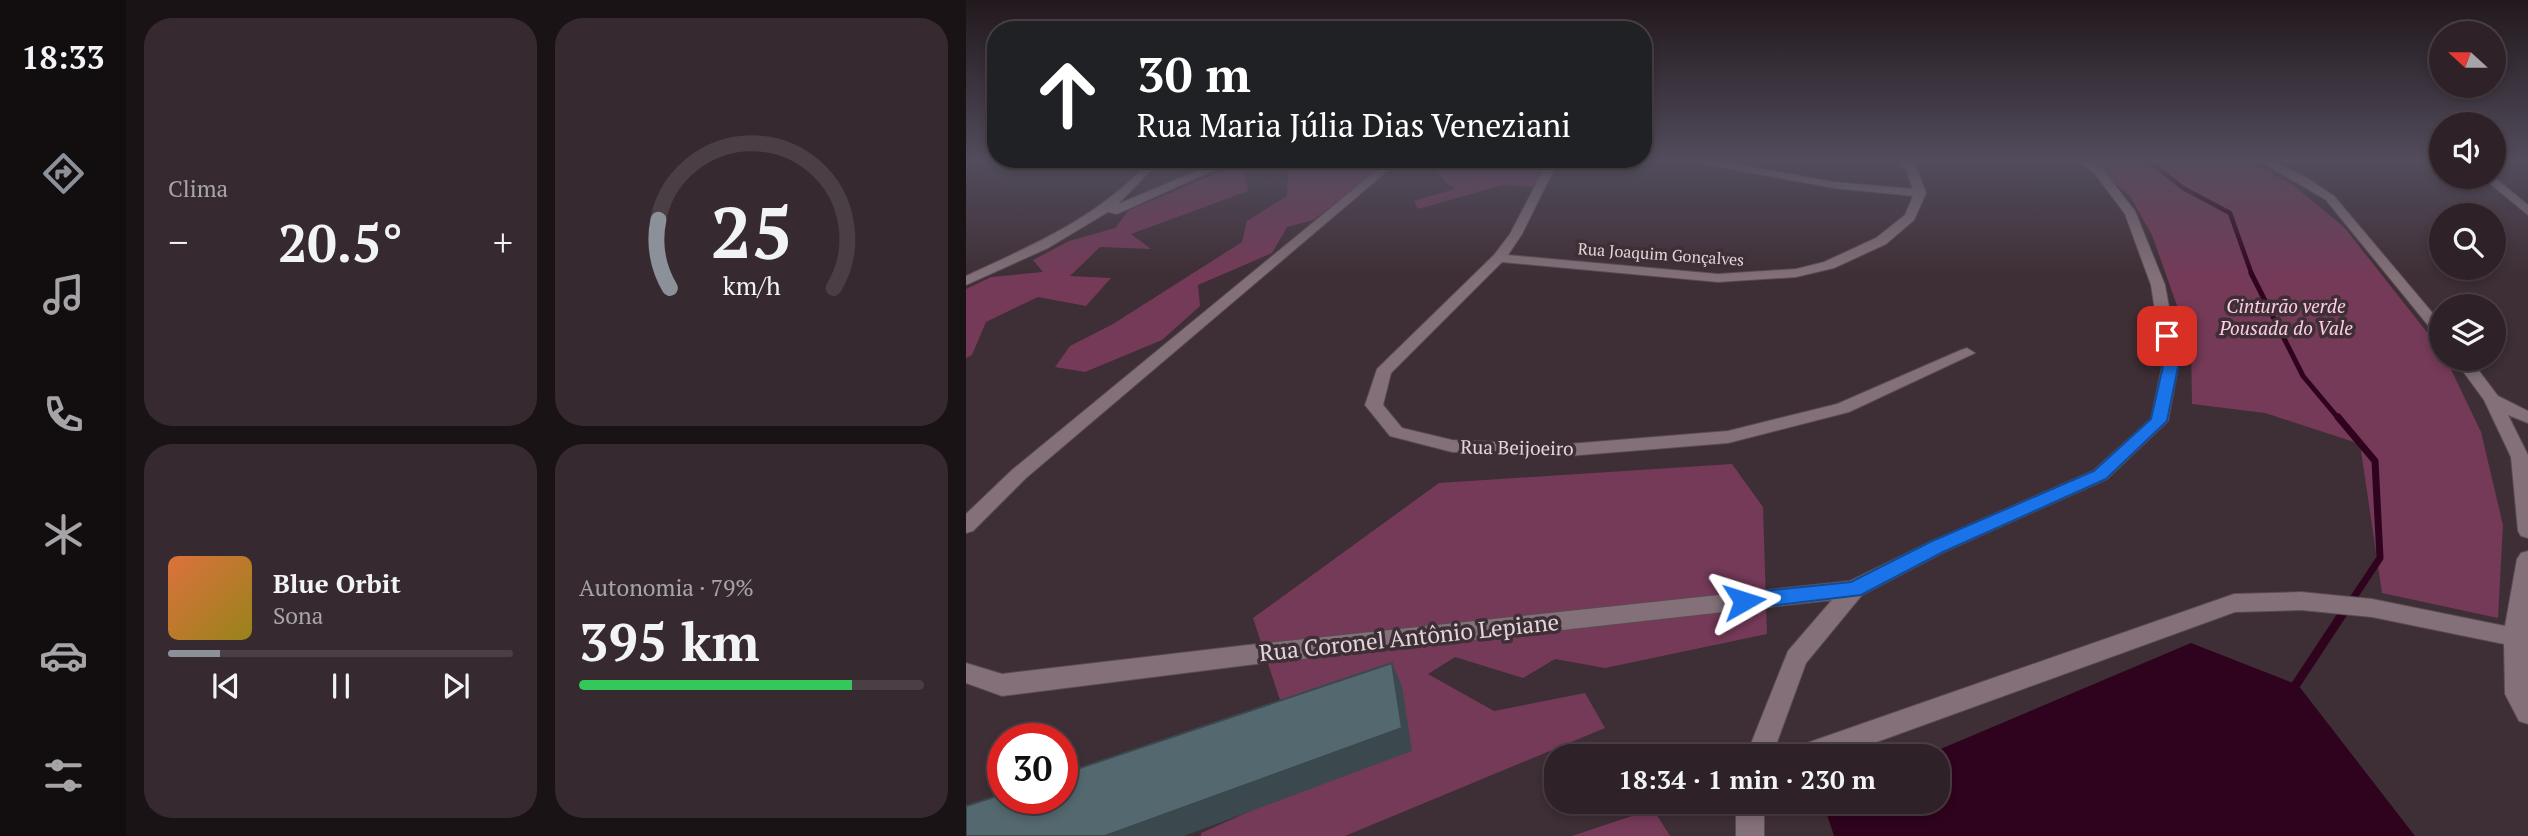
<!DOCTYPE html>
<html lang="pt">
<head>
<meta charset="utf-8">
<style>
	:root { --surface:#2e2228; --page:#362a30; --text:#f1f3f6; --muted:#a7a4a8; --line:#493f45; --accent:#8c9099 }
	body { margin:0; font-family:"PT Serif",serif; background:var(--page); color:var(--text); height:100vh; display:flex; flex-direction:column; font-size:26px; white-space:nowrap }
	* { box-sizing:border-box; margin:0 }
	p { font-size:23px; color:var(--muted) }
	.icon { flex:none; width:38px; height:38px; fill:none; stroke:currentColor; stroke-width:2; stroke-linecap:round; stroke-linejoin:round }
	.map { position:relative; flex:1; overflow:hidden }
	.sheet { display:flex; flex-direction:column; gap:18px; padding:18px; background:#191316; width:840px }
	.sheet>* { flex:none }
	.top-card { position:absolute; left:21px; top:21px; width:665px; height:147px; border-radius:28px; box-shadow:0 4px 10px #0003,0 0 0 2px var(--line); background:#202124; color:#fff; overflow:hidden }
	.needle { width:46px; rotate:291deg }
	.tools { position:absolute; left:1463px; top:21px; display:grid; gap:14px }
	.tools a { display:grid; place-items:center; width:77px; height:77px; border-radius:50%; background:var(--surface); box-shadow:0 4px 10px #0003,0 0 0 2px var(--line); font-size:35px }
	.speed { position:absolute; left:21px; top:723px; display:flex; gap:14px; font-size:35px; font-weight:700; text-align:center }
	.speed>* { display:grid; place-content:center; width:91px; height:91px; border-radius:50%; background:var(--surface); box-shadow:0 4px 10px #0003,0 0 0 2px var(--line); line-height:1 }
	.speed .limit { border:10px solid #d22; background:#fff; color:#111 }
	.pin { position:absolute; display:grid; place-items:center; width:60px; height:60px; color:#fff; margin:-30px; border-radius:14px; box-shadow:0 4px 10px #0006 }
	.me { position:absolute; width:77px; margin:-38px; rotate:84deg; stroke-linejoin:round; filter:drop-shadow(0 0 5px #0008) }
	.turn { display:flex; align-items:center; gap:24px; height:147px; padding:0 35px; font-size:32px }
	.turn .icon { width:91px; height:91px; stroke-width:2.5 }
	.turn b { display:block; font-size:49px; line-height:60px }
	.big { font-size:52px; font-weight:700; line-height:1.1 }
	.sheet .tile { flex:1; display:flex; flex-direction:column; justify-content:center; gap:10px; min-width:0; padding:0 24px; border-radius:28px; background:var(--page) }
	.sheet .dial { align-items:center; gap:0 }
	.dial svg { height:182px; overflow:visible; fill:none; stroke:var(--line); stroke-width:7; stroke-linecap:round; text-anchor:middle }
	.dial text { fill:var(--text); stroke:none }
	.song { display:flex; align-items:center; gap:21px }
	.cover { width:84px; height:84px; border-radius:10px; background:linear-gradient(135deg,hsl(20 70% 55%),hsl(50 70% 35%)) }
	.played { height:7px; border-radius:4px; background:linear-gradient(90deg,var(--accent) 15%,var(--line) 15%) }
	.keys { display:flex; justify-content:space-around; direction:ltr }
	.heat { display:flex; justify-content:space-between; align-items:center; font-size:38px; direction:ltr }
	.charge { height:10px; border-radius:5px; background:linear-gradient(90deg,#34c759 79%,var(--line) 0) }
	.sheet .tiles { flex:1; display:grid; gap:18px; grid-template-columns:repeat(2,1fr) }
	.trip { position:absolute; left:578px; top:744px; width:406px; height:70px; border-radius:28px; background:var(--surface); box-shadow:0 4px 10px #0003,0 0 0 2px var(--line); font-weight:700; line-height:70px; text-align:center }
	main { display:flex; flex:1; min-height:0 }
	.tab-bar { display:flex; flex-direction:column; width:126px; justify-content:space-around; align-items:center; background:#120e10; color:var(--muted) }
	.tab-bar .icon { width:49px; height:49px }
	.tab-bar .active { color:var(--accent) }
	.tab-bar b { font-size:32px; color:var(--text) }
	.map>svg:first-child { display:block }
</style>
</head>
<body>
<main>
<nav class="tab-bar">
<b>18:33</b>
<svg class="icon active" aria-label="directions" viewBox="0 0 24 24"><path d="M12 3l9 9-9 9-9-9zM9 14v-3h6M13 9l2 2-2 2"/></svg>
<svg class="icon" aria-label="music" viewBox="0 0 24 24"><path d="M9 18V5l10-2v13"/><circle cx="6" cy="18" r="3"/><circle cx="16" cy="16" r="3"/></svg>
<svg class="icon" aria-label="phone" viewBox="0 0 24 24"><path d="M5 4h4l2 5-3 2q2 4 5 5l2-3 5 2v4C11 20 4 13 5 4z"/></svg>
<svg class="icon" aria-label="climate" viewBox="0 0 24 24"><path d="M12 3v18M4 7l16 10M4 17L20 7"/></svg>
<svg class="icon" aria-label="car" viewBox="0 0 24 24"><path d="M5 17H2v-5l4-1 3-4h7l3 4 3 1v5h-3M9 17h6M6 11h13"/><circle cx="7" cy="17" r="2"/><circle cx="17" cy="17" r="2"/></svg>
<svg class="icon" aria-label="filters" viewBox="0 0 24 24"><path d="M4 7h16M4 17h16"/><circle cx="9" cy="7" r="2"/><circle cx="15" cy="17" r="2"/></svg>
</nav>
<section class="sheet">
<div class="tiles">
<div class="tile"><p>Clima</p>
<div class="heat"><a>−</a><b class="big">20.5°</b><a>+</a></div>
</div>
<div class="tile dial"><svg viewBox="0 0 100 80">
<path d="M14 69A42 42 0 1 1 86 69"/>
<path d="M14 69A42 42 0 0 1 9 39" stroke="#8c9099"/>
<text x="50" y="56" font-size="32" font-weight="700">25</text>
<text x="50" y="72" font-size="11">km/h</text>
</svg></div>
<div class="tile">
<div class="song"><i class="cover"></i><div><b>Blue Orbit</b><p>Sona</p></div></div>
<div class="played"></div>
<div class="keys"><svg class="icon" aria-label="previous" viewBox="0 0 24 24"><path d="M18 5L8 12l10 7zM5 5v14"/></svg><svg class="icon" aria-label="pause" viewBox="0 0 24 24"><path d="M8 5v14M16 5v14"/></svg><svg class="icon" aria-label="next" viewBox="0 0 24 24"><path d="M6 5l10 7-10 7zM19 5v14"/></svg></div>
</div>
<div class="tile"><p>Autonomia · 79%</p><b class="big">395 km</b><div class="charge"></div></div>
</div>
</section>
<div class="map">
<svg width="1562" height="836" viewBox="0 0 1562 836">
	<rect width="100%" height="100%" fill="#3e2e35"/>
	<!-- green -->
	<path fill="#753a58" d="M279,161h24l-24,12 3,18 -117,43 20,15 -51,-2 -30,29 41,2 -25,28 -48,-9 -52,25 -14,33 -6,3v-69l25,-12 52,-5 -10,-12 36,-19 46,-13 14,-18z
		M345,161h76l-14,14 -60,45 -26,7 -15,26 -74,32 2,21 -38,34 -77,32 -30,-5 15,-21 43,-22 129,-82 5,-21 40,-25 1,-26z
		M480,161h102l-15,26 -31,-2 -84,24 -4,-8 40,-12 -18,-16z
		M1121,161h160l46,24 51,42 97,123v9h5l35,73 22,93 -5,93 -116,-25 -22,-149 -95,-31 -73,-9 -1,-59 -39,-110 -22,-39z
		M766,464l31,43 4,127 -162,34 -50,-9 -32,19 -68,-21 -27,17 66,37 91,-18 20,35 -260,108h-144v-3l208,-92 -33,-63 -96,22 -27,-82 186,-135z
		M687,809l17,27h-98z"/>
	<!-- water -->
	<path fill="#2f031d" d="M1225,643l107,42 117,151h-581l-11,-34h114v-46h-13z"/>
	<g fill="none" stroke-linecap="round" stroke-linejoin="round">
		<!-- stream-far3 -->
		<path stroke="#2f031d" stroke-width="4.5" d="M1183,161l34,27 47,25 22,62"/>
		<!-- stream-far2 -->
		<path stroke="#2f031d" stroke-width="5" d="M1285,273l52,103 36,43"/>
		<!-- stream-far1 -->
		<path stroke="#2f031d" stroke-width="7" d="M1372,417l37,44 5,97 -30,45"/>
		<!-- stream -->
		<path stroke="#2f031d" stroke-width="9" d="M1327,689l58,-88"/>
		<defs>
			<path id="minor" d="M184,161h10l-42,43 103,-43h13l-117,53 -9,-2 -60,36 -82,37v-9c67,-31 133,-59 184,-115z
				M422,161h11l-373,317 -53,53 -7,2v-19l46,-44z
				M582,161h10l-36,73 -14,21 210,19 78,-5 28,-7 52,-24 29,-23 8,-19 -79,-8 -131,-24 -5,-3h20l116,21 79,7 -7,-19 -9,-9h11l9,8 9,24 -12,27 -28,24 -52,24 -38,9 -78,5 -216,-20 -111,111 -8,32 19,23 50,12 104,5 172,-14 109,-27 124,-54 6,-2 8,5 -126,59 -121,31 -172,14 -104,-5 -62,-16 -25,-31 12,-36 117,-114 16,-21z
				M1112,161h11l14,9 32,41 30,74 14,77 -11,59 -61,58 -163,73 -82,43 -56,68 -34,93h-26l42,-105 44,-51 -584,65 -246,31 -36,-13v-20l36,11 246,-29 602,-64 80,-39 163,-71 58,-52 12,-57 -12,-77 -26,-71 -30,-40z
				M1294,161h12l35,17 27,18 107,127v14l-5,-2 -110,-135z
				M1516,177h12l34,28v10z
				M1488,359h16l28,37 30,15v12l-20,-8 20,40v83l-7,-2 -3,-5 -7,-74 -27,-57z
				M1562,551v173l-9,-3 -14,-27 -1,-50 -132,-27 -71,-7 -66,2 -397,144h-47l4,-9 9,-3 430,-150 67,-2 71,7 133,27 12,-67 4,-6z
				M770,802h28v34h-28z"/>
		</defs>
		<!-- minor casing -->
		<use href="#minor" stroke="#594b51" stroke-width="2"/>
		<!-- minor -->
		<use href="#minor" fill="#837079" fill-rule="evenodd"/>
	</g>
	<!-- shaded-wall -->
	<path fill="#3b494e" d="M426,663l10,23 10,65 -228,85h-79z"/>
	<!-- building -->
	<path fill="#54686f" stroke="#3b494e" stroke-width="2" d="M426,663l10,65 -297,108h-139v-30l37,-12v4h59v-24z"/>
	<!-- sky -->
	<linearGradient id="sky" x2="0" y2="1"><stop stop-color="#22191d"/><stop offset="0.58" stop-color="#524c5c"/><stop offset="1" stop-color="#524c5c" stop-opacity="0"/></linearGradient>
	<rect width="1562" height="278" fill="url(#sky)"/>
	<!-- route -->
	<path fill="#1a73e8" stroke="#114b97" stroke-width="2" d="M1201,332l7,4 5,26 -12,59 -61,58 -163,73 -82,43 -117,14 -7,-2 -3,-6 3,-5 7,-3 107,-11 79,-40 164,-71 57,-52 13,-57 -4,-26z"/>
	<g text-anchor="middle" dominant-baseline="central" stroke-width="7" stroke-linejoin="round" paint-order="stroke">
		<!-- far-street labels -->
		<g font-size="16" fill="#e0d5d9" stroke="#3e2e35">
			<text transform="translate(695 254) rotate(4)">Rua Joaquim Gonçalves</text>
		</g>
		<!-- park labels -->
		<g font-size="19" font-style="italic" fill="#ffcce3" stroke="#3e2e35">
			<text x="1320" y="305">Cinturão verde<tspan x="1320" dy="22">Pousada do Vale</tspan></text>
		</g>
		<!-- street labels -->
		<g font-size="19" fill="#e0d5d9" stroke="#3e2e35">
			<text transform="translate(551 447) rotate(1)">Rua Beijoeiro</text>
		</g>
		<!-- near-street labels -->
		<g font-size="23" fill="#e0d5d9" stroke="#3e2e35">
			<text transform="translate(443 637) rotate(-6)">Rua Coronel Antônio Lepiane</text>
		</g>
	</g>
</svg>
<div class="tools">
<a><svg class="needle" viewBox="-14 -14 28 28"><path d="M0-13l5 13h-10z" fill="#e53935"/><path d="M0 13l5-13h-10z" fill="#a7a4a8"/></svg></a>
<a><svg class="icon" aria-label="sound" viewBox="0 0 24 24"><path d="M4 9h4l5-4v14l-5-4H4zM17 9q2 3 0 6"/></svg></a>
<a><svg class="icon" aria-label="search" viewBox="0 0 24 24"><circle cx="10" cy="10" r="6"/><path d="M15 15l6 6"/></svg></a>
<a><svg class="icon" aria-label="layers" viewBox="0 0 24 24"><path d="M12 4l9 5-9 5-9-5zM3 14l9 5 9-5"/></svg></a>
</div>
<div class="speed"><div class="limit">30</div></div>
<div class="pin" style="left:1201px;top:336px;background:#d93025"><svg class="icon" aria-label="arrive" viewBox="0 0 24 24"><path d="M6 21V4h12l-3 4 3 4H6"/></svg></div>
<svg class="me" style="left:778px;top:601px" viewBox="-20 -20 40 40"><path d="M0-17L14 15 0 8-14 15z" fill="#1a73e8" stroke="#fff" stroke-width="4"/></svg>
<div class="trip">18:34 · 1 min · 230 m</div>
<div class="top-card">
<div class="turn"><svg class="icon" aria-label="ahead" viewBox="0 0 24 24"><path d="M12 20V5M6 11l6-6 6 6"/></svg><div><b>30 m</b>Rua Maria Júlia Dias Veneziani</div></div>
</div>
</div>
</main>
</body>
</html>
